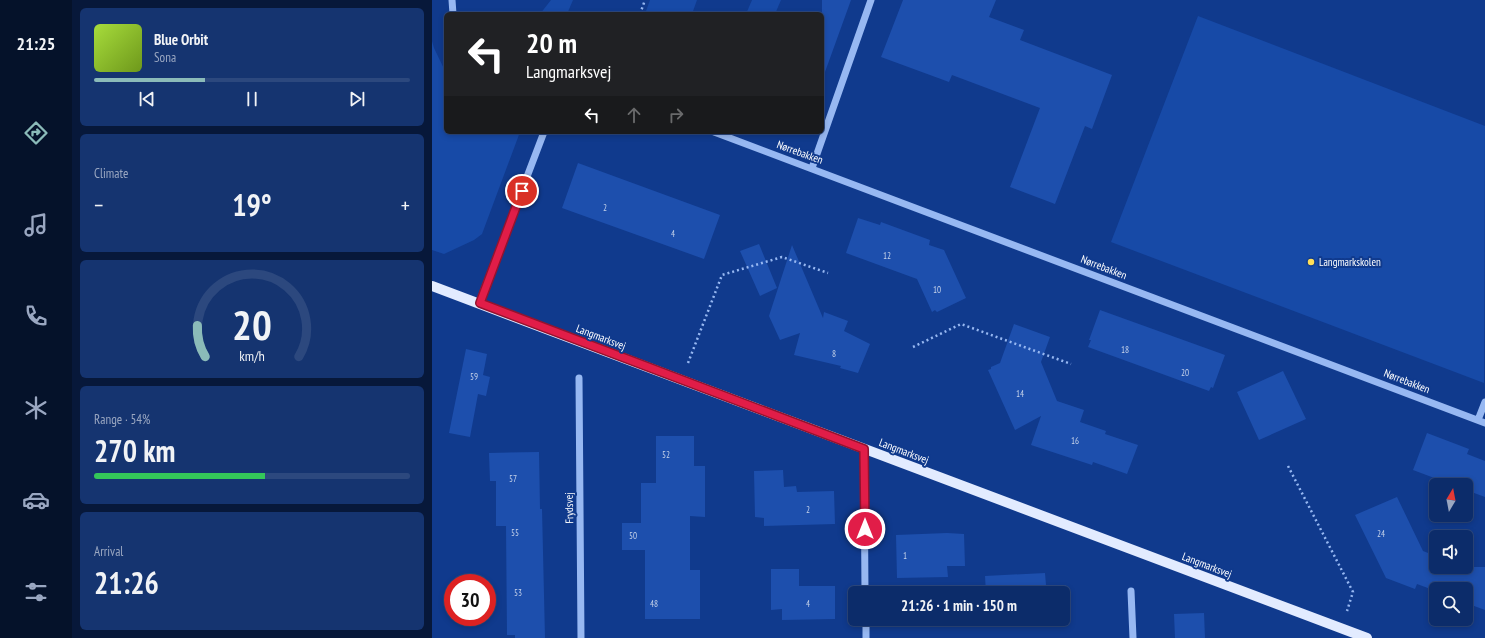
<!DOCTYPE html>
<html lang="en">
<head>
<meta charset="utf-8">
<style>
	:root { --surface:#0c2c6a; --page:#153470; --text:#f1f3f6; --muted:#9aa7c1; --line:#2c487e; --accent:#8bbbb9 }
	body { margin:0; font-family:"PT Sans Narrow",sans-serif; background:var(--page); color:var(--text); height:100vh; display:flex; flex-direction:column; font-size:15px; white-space:nowrap }
	* { box-sizing:border-box; margin:0 }
	p { font-size:13px; color:var(--muted) }
	.icon { flex:none; width:22px; height:22px; fill:none; stroke:currentColor; stroke-width:2; stroke-linecap:round; stroke-linejoin:round }
	.map { position:relative; flex:1; overflow:hidden }
	.details { display:flex; flex-direction:column; gap:8px; padding:8px; background:#07183a; width:360px }
	.details>* { flex:none }
	.top-card { position:absolute; left:12px; top:12px; width:380px; height:122px; border-radius:6px; box-shadow:0 2px 6px #0003,0 0 0 1px var(--line); background:#202124; color:#fff; overflow:hidden }
	.needle { width:26px; rotate:10deg }
	.controls { position:absolute; left:997px; top:478px; display:grid; gap:8px }
	.controls a { display:grid; place-items:center; width:44px; height:44px; border-radius:6px; background:var(--surface); box-shadow:0 2px 6px #0003,0 0 0 1px var(--line); font-size:20px }
	.speed { position:absolute; left:12px; top:574px; display:flex; gap:8px; font-size:20px; font-weight:700; text-align:center }
	.speed>* { display:grid; place-content:center; width:52px; height:52px; border-radius:50%; background:var(--surface); box-shadow:0 2px 6px #0003,0 0 0 1px var(--line); line-height:1 }
	.speed .limit { border:6px solid #d22; background:#fff; color:#111 }
	.pin { position:absolute; display:grid; place-items:center; width:34px; height:34px; color:#fff; margin:-17px; border:2px solid #fff; border-radius:50%; box-shadow:0 1px 4px #0007 }
	.me { position:absolute; width:44px; margin:-22px; rotate:0deg; stroke-linejoin:round; filter:drop-shadow(0 0 3px #0008) }
	.turn { display:flex; align-items:center; gap:14px; height:84px; padding:0 16px; font-size:18px }
	.turn .icon { width:52px; height:52px; stroke-width:2.5 }
	.turn b { display:block; font-size:28px; line-height:34px }
	.lanes { display:flex; align-items:center; height:38px; padding:0 16px; background:#0003; justify-content:center; gap:20px; direction:ltr }
	.lanes .off { opacity:.35 }
	.big { font-size:30px; font-weight:600; line-height:1.1 }
	.details .widget { flex:1; display:flex; flex-direction:column; justify-content:center; gap:6px; min-width:0; padding:0 14px; border-radius:6px; background:var(--page) }
	.details .dial { align-items:center; gap:0 }
	.dial svg { height:104px; overflow:visible; fill:none; stroke:var(--line); stroke-width:7; stroke-linecap:round; text-anchor:middle }
	.dial text { fill:var(--text); stroke:none }
	.song { display:flex; align-items:center; gap:12px }
	.cover { width:48px; height:48px; border-radius:6px; background:linear-gradient(135deg,hsl(80 70% 55%),hsl(80 70% 35%)) }
	.played { height:4px; border-radius:2px; background:linear-gradient(90deg,var(--accent) 35%,var(--line) 35%) }
	.keys { display:flex; justify-content:space-around; direction:ltr }
	.heat { display:flex; justify-content:space-between; align-items:center; font-size:22px; direction:ltr }
	.charge { height:6px; border-radius:3px; background:linear-gradient(90deg,#34c759 54%,var(--line) 0) }
	.trip { position:absolute; left:416px; top:586px; width:222px; height:40px; border-radius:6px; background:var(--surface); box-shadow:0 2px 6px #0003,0 0 0 1px var(--line); font-weight:600; line-height:40px; text-align:center }
	main { display:flex; flex:1; min-height:0 }
	.tab-bar { display:flex; flex-direction:column; width:72px; justify-content:space-around; align-items:center; background:#05122a; color:var(--muted) }
	.tab-bar .icon { width:28px; height:28px }
	.tab-bar .active { color:var(--accent) }
	.tab-bar b { font-size:18px; color:var(--text) }
	.map>svg:first-child { display:block }
</style>
</head>
<body>
<main>
<nav class="tab-bar">
<b>21:25</b>
<svg class="icon active" aria-label="directions" viewBox="0 0 24 24"><path d="M12 3l9 9-9 9-9-9zM9 14v-3h6M13 9l2 2-2 2"/></svg>
<svg class="icon" aria-label="music" viewBox="0 0 24 24"><path d="M9 18V5l10-2v13"/><circle cx="6" cy="18" r="3"/><circle cx="16" cy="16" r="3"/></svg>
<svg class="icon" aria-label="phone" viewBox="0 0 24 24"><path d="M5 4h4l2 5-3 2q2 4 5 5l2-3 5 2v4C11 20 4 13 5 4z"/></svg>
<svg class="icon" aria-label="climate" viewBox="0 0 24 24"><path d="M12 3v18M4 7l16 10M4 17L20 7"/></svg>
<svg class="icon" aria-label="car" viewBox="0 0 24 24"><path d="M5 17H2v-5l4-1 3-4h7l3 4 3 1v5h-3M9 17h6M6 11h13"/><circle cx="7" cy="17" r="2"/><circle cx="17" cy="17" r="2"/></svg>
<svg class="icon" aria-label="filters" viewBox="0 0 24 24"><path d="M4 7h16M4 17h16"/><circle cx="9" cy="7" r="2"/><circle cx="15" cy="17" r="2"/></svg>
</nav>
<section class="details">
<div class="widget">
<div class="song"><i class="cover"></i><div><b>Blue Orbit</b><p>Sona</p></div></div>
<div class="played"></div>
<div class="keys"><svg class="icon" aria-label="previous" viewBox="0 0 24 24"><path d="M18 5L8 12l10 7zM5 5v14"/></svg><svg class="icon" aria-label="pause" viewBox="0 0 24 24"><path d="M8 5v14M16 5v14"/></svg><svg class="icon" aria-label="next" viewBox="0 0 24 24"><path d="M6 5l10 7-10 7zM19 5v14"/></svg></div>
</div>
<div class="widget"><p>Climate</p>
<div class="heat"><a>−</a><b class="big">19°</b><a>+</a></div>
</div>
<div class="widget dial"><svg viewBox="0 0 100 80">
<path d="M14 69A42 42 0 1 1 86 69"/>
<path d="M14 69A42 42 0 0 1 8 45" stroke="#8bbbb9"/>
<text x="50" y="56" font-size="32" font-weight="700">20</text>
<text x="50" y="72" font-size="11">km/h</text>
</svg></div>
<div class="widget"><p>Range · 54%</p><b class="big">270 km</b><div class="charge"></div></div>
<div class="widget"><p>Arrival</p><b class="big">21:26</b></div>
</section>
<div class="map">
<svg width="1053" height="638" viewBox="0 0 1053 638">
	<rect width="100%" height="100%" fill="#103a8d"/>
	<!-- green -->
	<path fill="#174aa7" d="M119,0h22l-6,14h-27z
		M218,0h47l-5,14h-47z
		M320,0h29l-6,14h-29z
		M766,16l287,110 -1,257 -373,-141z
		M0,41l2,7 12,25v59h74l-38,102 -8,6 -30,14 -12,-4z"/>
	<!-- building -->
	<path fill="#1d4fad" d="M390,0h29l-26,72 -3,-1z
		M471,0h93l-7,17 35,13 -4,10 92,35 -20,54 -7,-3 -30,78 -45,-17 30,-79 -88,-33 -3,7 -68,-25z
		M146,163l142,52 -16,44 -142,-51z
		M426,218l22,7 1,-3 49,18 -1,5 15,5 22,48 -29,14 -2,-2 -3,2 -15,-33 -71,-26z
		M327,244l18,44 -17,8 -20,-45z
		M360,245l31,73 1,-6 24,9 -4,10 26,13 -12,29 -18,-5 1,-2 -47,-11 6,-22 -20,7 -11,-24z
		M668,310l125,45 -12,33 -2,-1 -2,4 -121,-44 3,-7h-2z
		M582,324l36,13 -9,25 16,39 27,9 -4,12 26,9 -1,3 33,11 -11,29 -34,-12 -1,3 -61,-20 10,-29 -26,14 -27,-60 3,-1v-2l9,-4z
		M34,349l21,5 -4,21 7,2 -4,19 -8,-2 -8,43 -21,-4z
		M851,371l23,48 -47,21 -22,-48z
		M995,433l42,16 -2,5 18,7v36l-19,-7v-5h-13l-40,-15z
		M224,436h38v30h11v51l-15,-1v54h10v49h-55v-69h-23v-27h19v-40h15z
		M107,452l1,57h2l3,129h-30v-3h-8l-1,-109h-10v-45h-6l-1,-28z
		M351,470l1,17 12,-1 1,6 37,-1 1,33 -71,2v-8l-9,-1 -1,-46z
		M965,497l26,54 13,5v11h49v43l-19,-7v-14h-30v2l-19,-7 -2,5 -29,-11 -31,-63z
		M515,533l17,1 1,32h-18l1,11 -51,1 -1,-43z
		M339,569h28v17h36v33l-53,1v-11l-11,1z
		M613,573l1,12h20l1,21h-1l1,14 -38,2v-3h34v-26h-77l-1,-17z
		M772,613l1,25h-30l-1,-24z"/>
	<g fill="none" stroke-linecap="round" stroke-linejoin="round">
		<!-- path -->
		<path stroke="#97b8f2" stroke-width="2.5" stroke-dasharray="2 3" stroke-linecap="butt" d="M208,14l5,-14
			M481,347l48,-23 110,40
			M256,363l34,-88 60,-18 46,16
			M856,466l65,126 -6,19"/>
		<!-- minor -->
		<path stroke="#97b8f2" stroke-width="7" d="M20,0l1,14
			M282,132l771,291
			M380,168l59,-168
			M47,303l65,-171
			M147,378l2,260
			M1046,420l7,-18
			M432,449l1,144
			M699,591l2,47
			M434,619v19"/>
		<!-- major -->
		<path stroke="#e2ebff" stroke-width="10" d="M0,286l935,352"/>
	</g>
	<g fill="none" stroke-linecap="round" stroke-linejoin="round">
		<defs>
			<path id="route" d="M90,191l-42,112 384,146 1,80"/>
		</defs>
		<!-- route casing -->
		<use href="#route" stroke="#92132f" stroke-width="10"/>
		<!-- route -->
		<use href="#route" stroke="#e11d48" stroke-width="7"/>
	</g>
	<!-- markers -->
	<circle fill="#ffdf58" stroke="#103a8d" stroke-width="1.5" cx="879" cy="262" r="4"/>
	<g text-anchor="middle" dominant-baseline="central" stroke-width="4" stroke-linejoin="round" paint-order="stroke">
		<!-- number labels -->
		<g font-size="9" fill="#c6d3ea">
			<text x="173" y="207">2</text>
			<text x="241" y="233">4</text>
			<text x="455" y="255">12</text>
			<text x="505" y="289">10</text>
			<text x="693" y="349">18</text>
			<text x="402" y="353">8</text>
			<text x="753" y="372">20</text>
			<text x="42" y="376">59</text>
			<text x="588" y="393">14</text>
			<text x="643" y="440">16</text>
			<text x="234" y="454">52</text>
			<text x="81" y="478">57</text>
			<text x="376" y="509">2</text>
			<text x="83" y="532">55</text>
			<text x="949" y="533">24</text>
			<text x="201" y="535">50</text>
			<text x="473" y="555">1</text>
			<text x="86" y="592">53</text>
			<text x="222" y="603">48</text>
			<text x="376" y="603">4</text>
		</g>
		<!-- street labels -->
		<g font-size="11" fill="#fff" stroke="#103a8d">
			<text transform="translate(368 152) rotate(20)">Nørrebakken</text>
			<text transform="translate(672 267) rotate(21)">Nørrebakken</text>
			<text transform="translate(169 337) rotate(21)">Langmarksvej</text>
			<text transform="translate(975 381) rotate(21)">Nørrebakken</text>
			<text transform="translate(472 451) rotate(21)">Langmarksvej</text>
			<text transform="translate(137 508) rotate(-91)">Frydsvej</text>
			<text transform="translate(775 565) rotate(21)">Langmarksvej</text>
		</g>
		<!-- poi labels -->
		<g font-size="11" fill="#fff" stroke="#103a8d" text-anchor="start">
			<text x="887" y="262">Langmarkskolen</text>
		</g>
	</g>
</svg>
<div class="controls">
<a><svg class="needle" viewBox="-14 -14 28 28"><path d="M0-13l5 13h-10z" fill="#e53935"/><path d="M0 13l5-13h-10z" fill="#9aa7c1"/></svg></a>
<a><svg class="icon" aria-label="sound" viewBox="0 0 24 24"><path d="M4 9h4l5-4v14l-5-4H4zM17 9q2 3 0 6"/></svg></a>
<a><svg class="icon" aria-label="search" viewBox="0 0 24 24"><circle cx="10" cy="10" r="6"/><path d="M15 15l6 6"/></svg></a>
</div>
<div class="speed"><div class="limit">30</div></div>
<div class="pin" style="left:90px;top:191px;background:#d93025"><svg class="icon" aria-label="arrive" viewBox="0 0 24 24"><path d="M6 21V4h12l-3 4 3 4H6"/></svg></div>
<svg class="me" style="left:433px;top:529px" viewBox="-20 -20 40 40"><circle r="17" fill="#e11d48" stroke="#fff" stroke-width="3"/><path d="M0-11L8 9 0 5-8 9z" fill="#fff"/></svg>
<div class="trip">21:26 · 1 min · 150 m</div>
<div class="top-card">
<div class="turn"><svg class="icon" aria-label="left" viewBox="0 0 24 24"><path d="M17 20v-9H6M10 6l-5 5 5 5"/></svg><div><b>20 m</b>Langmarksvej</div></div>
<div class="lanes"><svg class="icon" aria-label="left" viewBox="0 0 24 24"><path d="M17 20v-9H6M10 6l-5 5 5 5"/></svg><svg class="icon off" aria-label="ahead" viewBox="0 0 24 24"><path d="M12 20V5M6 11l6-6 6 6"/></svg><svg class="icon off" aria-label="right" viewBox="0 0 24 24"><path d="M7 20v-9h11M14 6l5 5-5 5"/></svg></div>
</div>
</div>
</main>
</body>
</html>
